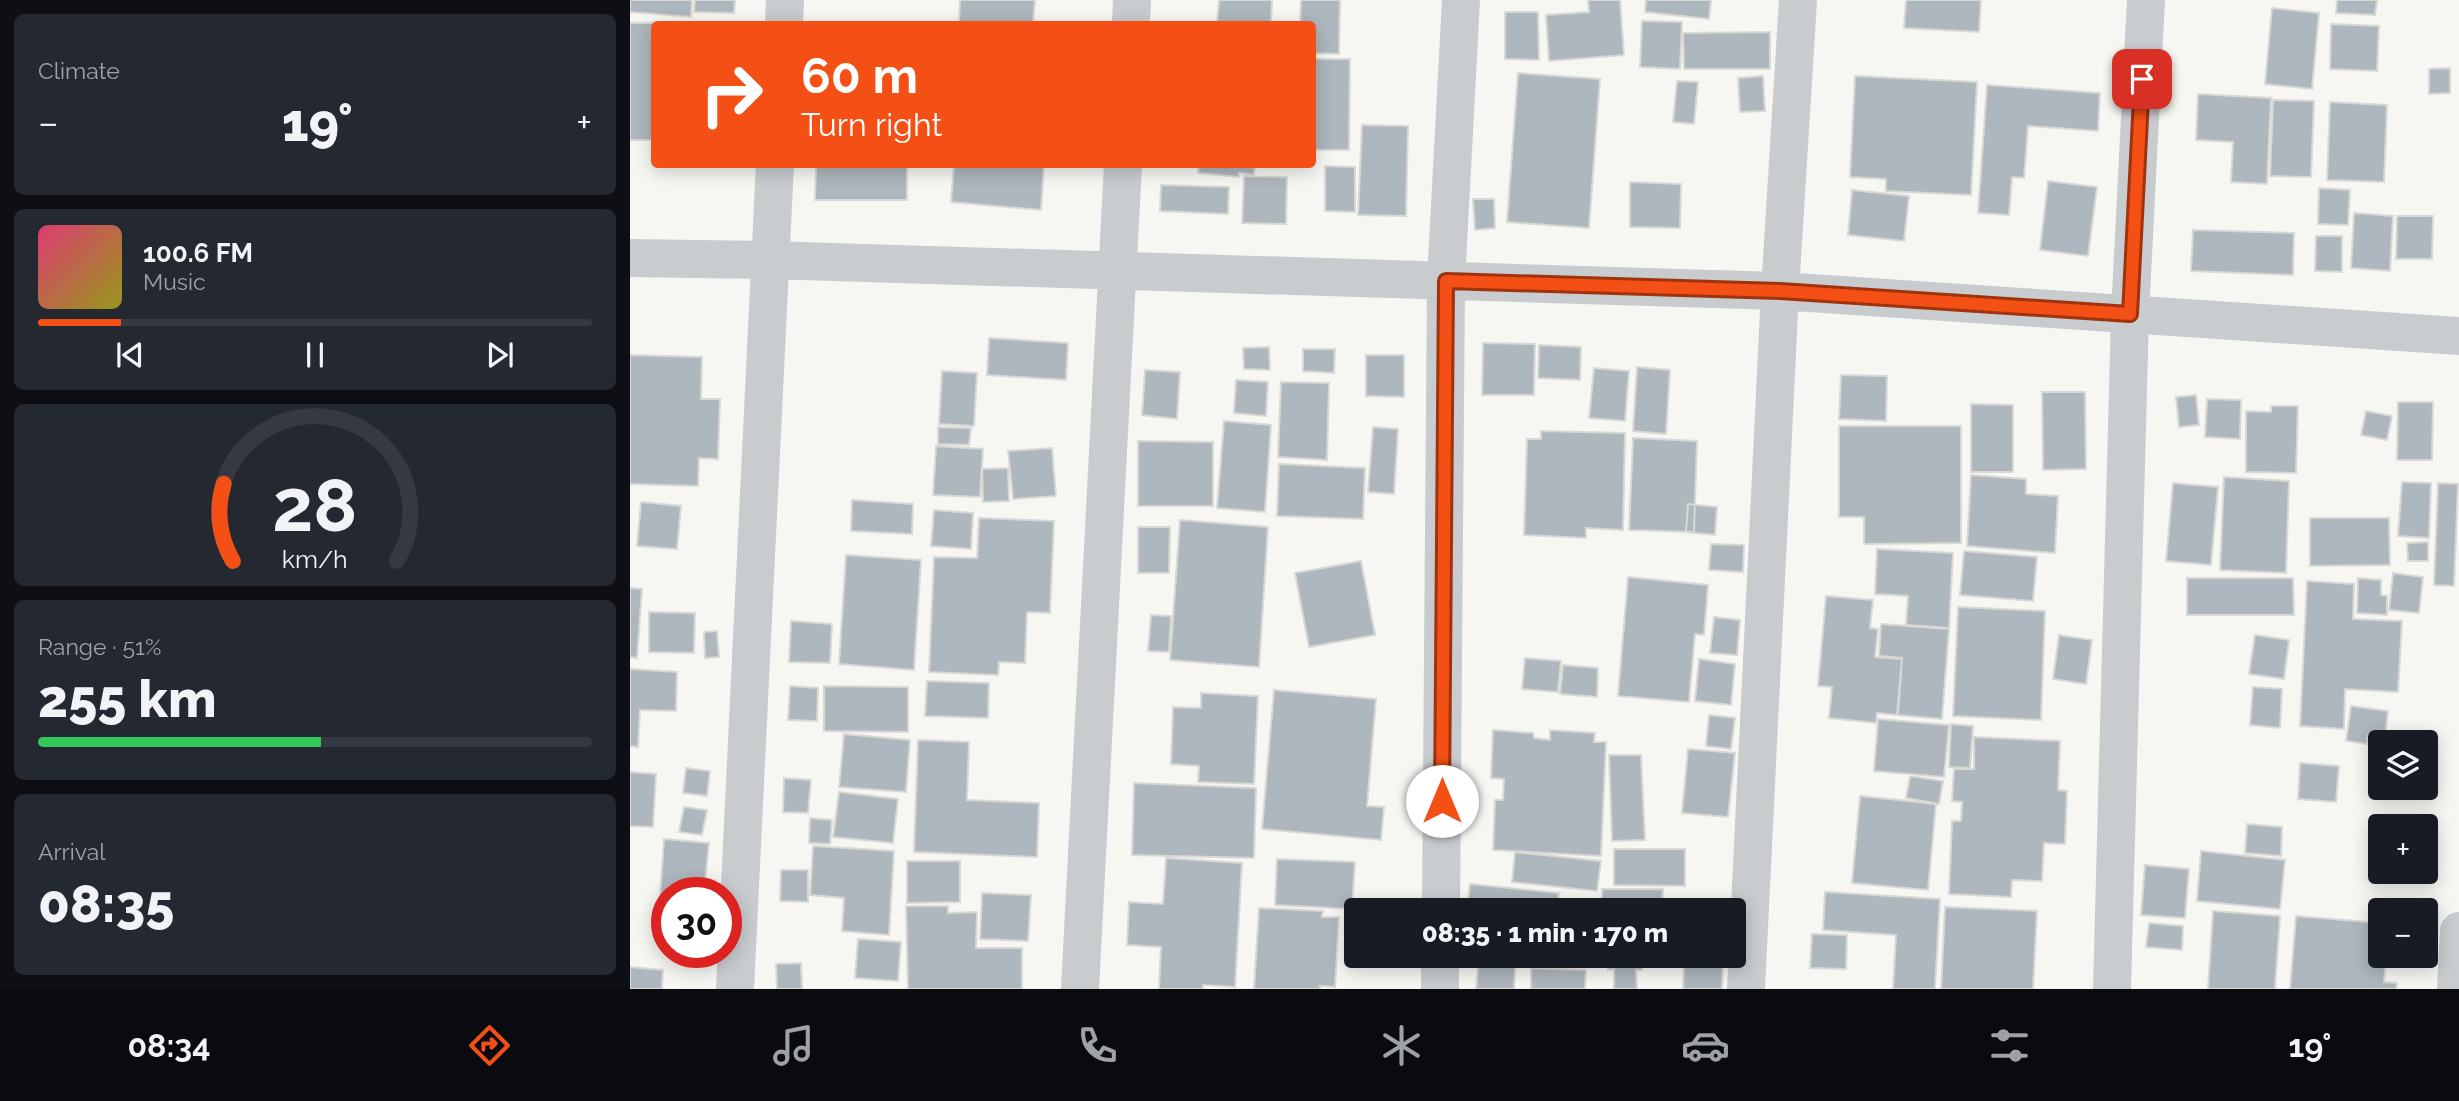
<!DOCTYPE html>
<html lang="en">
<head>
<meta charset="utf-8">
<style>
	:root { --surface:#171b24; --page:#242831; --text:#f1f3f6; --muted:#9ea1a6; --line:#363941; --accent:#f44f15 }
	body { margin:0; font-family:Raleway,sans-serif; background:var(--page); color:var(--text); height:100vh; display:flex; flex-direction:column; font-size:26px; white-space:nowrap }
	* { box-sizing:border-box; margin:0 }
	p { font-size:23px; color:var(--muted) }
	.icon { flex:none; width:38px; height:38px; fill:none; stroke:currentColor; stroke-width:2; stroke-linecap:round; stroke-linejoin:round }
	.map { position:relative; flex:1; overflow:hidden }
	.side { display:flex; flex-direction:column; gap:14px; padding:14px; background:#0d0f14; width:630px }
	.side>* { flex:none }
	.hud { position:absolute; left:21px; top:21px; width:665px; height:147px; border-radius:7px; box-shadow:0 4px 18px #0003; background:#f44f15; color:#fff; overflow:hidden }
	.buttons { position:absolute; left:1738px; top:730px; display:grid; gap:14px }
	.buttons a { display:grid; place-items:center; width:70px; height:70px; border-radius:7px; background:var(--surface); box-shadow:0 4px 18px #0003; font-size:35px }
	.speed { position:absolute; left:21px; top:877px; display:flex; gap:14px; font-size:35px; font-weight:700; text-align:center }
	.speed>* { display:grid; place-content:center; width:91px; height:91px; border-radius:50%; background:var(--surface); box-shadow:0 4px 18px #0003; line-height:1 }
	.speed .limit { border:10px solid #d22; background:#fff; color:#111 }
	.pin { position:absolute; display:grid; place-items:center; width:60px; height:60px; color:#fff; margin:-30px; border-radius:14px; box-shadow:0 4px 10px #0006 }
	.me { position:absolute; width:77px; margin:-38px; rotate:0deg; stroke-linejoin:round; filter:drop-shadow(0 0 5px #0008) }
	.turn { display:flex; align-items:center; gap:24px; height:147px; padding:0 35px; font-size:32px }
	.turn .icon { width:91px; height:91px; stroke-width:2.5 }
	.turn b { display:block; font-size:49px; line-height:60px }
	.big { font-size:52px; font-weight:800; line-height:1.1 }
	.side .widget { flex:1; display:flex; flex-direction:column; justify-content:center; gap:10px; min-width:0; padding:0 24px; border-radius:10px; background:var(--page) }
	.side .dial { align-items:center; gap:0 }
	.dial svg { height:182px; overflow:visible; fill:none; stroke:var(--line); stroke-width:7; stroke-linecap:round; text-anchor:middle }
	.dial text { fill:var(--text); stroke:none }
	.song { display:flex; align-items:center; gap:21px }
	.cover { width:84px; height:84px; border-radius:10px; background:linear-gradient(135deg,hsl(340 70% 55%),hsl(60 70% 35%)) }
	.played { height:7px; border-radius:4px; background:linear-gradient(90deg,var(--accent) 15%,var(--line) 15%) }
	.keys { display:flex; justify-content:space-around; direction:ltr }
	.heat { display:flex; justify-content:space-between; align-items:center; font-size:38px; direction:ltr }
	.charge { height:10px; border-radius:5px; background:linear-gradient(90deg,#34c759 51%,var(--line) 0) }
	.trip { position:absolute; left:714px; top:898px; width:402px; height:70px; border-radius:7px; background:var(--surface); box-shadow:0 4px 18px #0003; font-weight:800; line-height:70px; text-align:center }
	.tabs { display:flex; height:112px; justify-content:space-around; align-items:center; background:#090b0e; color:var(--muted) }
	.tabs .icon { width:49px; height:49px }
	.tabs .current { color:var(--accent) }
	.tabs b { font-size:32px; color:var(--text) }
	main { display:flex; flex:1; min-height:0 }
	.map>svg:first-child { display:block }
</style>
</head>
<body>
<main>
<section class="side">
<div class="widget"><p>Climate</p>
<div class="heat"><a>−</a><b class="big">19°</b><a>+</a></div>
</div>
<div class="widget">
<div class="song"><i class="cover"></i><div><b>100.6 FM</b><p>Music</p></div></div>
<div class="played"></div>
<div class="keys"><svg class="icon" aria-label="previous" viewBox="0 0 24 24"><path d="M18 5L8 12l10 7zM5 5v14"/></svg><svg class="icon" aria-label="pause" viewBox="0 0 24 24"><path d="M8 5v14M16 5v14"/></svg><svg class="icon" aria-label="next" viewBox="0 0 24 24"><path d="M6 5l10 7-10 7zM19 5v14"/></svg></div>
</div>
<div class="widget dial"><svg viewBox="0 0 100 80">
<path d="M14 69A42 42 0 1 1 86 69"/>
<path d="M14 69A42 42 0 0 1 10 35" stroke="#f44f15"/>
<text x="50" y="56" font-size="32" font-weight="700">28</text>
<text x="50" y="72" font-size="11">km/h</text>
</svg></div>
<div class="widget"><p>Range · 51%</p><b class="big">255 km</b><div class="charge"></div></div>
<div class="widget"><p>Arrival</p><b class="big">08:35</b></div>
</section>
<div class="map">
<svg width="1829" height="989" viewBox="0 0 1829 989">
	<rect width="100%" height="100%" fill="#f6f7f2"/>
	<!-- building -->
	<path fill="#aeb7bd" stroke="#d8d8d5" stroke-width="2" d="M0,0h62l-1,17 -61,-5z
		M65,0h40l-1,13 -40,-1z
		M330,0h75l-2,24h-74z
		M589,0h53l-1,24h-54z
		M671,0h39l-1,54 -27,-1v-29h-12z
		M958,0h32l4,55 -75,6 -3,-46 43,-3z
		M1016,0h65l-2,19 -64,-7z
		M1276,0h75l-2,32 -75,-4z
		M1707,0h40l-2,15 -39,-2z
		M1642,8l47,5 -7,76 -47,-5z
		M875,12h33l1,48 -34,-1z
		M1012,21l40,1 -2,47 -40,-2z
		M71,22v2h-47v116h-24v-117z
		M1701,24l48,2 -2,45 -47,-2z
		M1140,32v37h-86l-1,-36z
		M682,59h38l-1,91h-37z
		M1820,68v25l-21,1v-25z
		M888,73l82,6 -11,149 -82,-6z
		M1133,76l2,35 -25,1 -2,-34z
		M1225,76l122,6 -6,113 -85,-4v-12l-36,-2z
		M1047,81l21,1 -4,42 -21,-2z
		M1357,85l113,8 -2,38 -70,-5 -4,52 -12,-1 -3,38 -31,-2z
		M1568,94l73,4 -4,86 -36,-2 2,-40 -37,-2z
		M1643,100l41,1 -3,76 -41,-1z
		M1700,102l57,3 -3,77 -57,-2z
		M732,125l46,1 -2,90 -48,-1z
		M186,164h91v36h-92z
		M324,164h90l-3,46 -90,-8z
		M569,164h87l-1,3 -30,-2 -1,10 -15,-2v4l-41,-4z
		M695,166l30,1v45l-30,-1z
		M614,176l43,1 -1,47 -44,-1z
		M1418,181l49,6 -9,69 -48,-6z
		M1000,182l51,2 -1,44 -50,-1z
		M531,185l68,2 -1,27 -68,-3z
		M1689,188l31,2 -2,35 -30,-1z
		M1222,190l57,6 -5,45 -56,-6z
		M843,199h21l1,29 -20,2z
		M1724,213l39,3 -3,55 -39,-3z
		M1767,216h36l-1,43h-36z
		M1563,230l101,3 -1,42 -102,-4z
		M1686,236h26v36l-27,-1z
		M359,338l79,5 -2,37 -79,-5z
		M853,343l52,1 -1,51h-52z
		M909,345l42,2 -1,33 -42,-2z
		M639,347l1,23 -26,-1 -1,-21z
		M673,349h32l-1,24 -31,-2z
		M0,355l72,2 -1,42h19l-2,60 -19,-1 -1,28 -68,-2z
		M736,355h38v42l-38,-1z
		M1007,367l33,3 -4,64 -33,-3z
		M964,368l35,3 -4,50 -36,-3z
		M515,370l35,2 -3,47 -35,-4z
		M312,371l35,2 -3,53 -35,-2z
		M1211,375l46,1 -1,45 -47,-2z
		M606,380l32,2 -2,34 -32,-3z
		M651,382l48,1 -2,77 -49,-3z
		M1412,392h43l1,77 -43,1z
		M1566,395l3,30 -20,2 -3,-30z
		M1577,399l34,1 -1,39 -35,-2z
		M1768,402h35l-1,58h-35z
		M1341,404l42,1v67h-42z
		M1641,406h27l-2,67 -50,-1v-61l25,1z
		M1736,411l26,5 -5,24 -26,-5z
		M594,421l47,4 -6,87 -48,-4z
		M1209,426h122v117l-97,1v-27h-25z
		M308,427l33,1 -2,17 -31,-1z
		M743,427l25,2 -4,65 -26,-2z
		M911,431l84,2 -2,97 -37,-2v10l-62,-3 3,-96h14z
		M1003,438l64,3 -3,91 -65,-2z
		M508,441l75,1v64h-75z
		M306,446l47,3 -3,48 -47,-2z
		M422,448l4,48 -43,3 -5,-48z
		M649,464l86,4 -2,51 -86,-3z
		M378,468l1,33 -26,1 -1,-33z
		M1341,475l55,4v15l32,2 -3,57 -88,-7z
		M1594,477l65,4 -3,92 -66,-3z
		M1772,482l29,1 -2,55 -31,-2z
		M1543,483l45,4 -7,78 -45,-4z
		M1808,483l20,1 -4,102 -20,-1z
		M222,500l61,4 -1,30 -61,-3z
		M11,502l40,4 -4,43 -40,-3z
		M1058,504l29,3 -2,28 -29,-3z
		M304,510l39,3 -2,36 -40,-3z
		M349,518l75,3 -4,92 -23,-1 -2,51 -26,-1 -1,13 -69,-3 5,-115 43,1z
		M1680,518h79l1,47 -80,1z
		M550,520l88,7 -9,140 -89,-7z
		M508,527h32l-1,46h-31z
		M1798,542v19h-20l-1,-18z
		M1081,544l33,1 -1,27 -34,-2z
		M1247,549l76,4 -4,75 -43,-3 2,-29 -33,-2z
		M1334,551l73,6 -4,44 -73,-6z
		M216,555l75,5 -7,110 -75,-6z
		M731,561l14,74 -66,12 -14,-74z
		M1763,573l30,4 -4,36 -30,-3z
		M998,577l80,8 -4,50 -9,-1 -6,68 -71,-6z
		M1557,578h106l1,37h-107z
		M1728,578l23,2v15l6,1v19l-30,-2z
		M1677,581l47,3 -1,35 49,2 -4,71 -53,-3 -1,40 -44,-3z
		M0,588l12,1 -5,69 -7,-1z
		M1196,596l47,4 -3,28 8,1 -3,28 27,2 -5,56 -20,-2 -1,10 -47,-5 3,-31 -14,-1z
		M1328,607l87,4 -4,109 -88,-4z
		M19,612l46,1 -1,40 -45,-1z
		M521,615l20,1 -2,36 -21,-1z
		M1084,617l26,3 -3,35 -27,-2z
		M161,621l41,3 -2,39 -41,-1z
		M1251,624l68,5 -7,90 -44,-4 4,-57 -23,-2z
		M87,631l2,26 -14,1 -1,-26z
		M1429,635l33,5 -6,44 -33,-5z
		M1625,635l34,5 -5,39 -35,-5z
		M895,658l36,3 -3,31 -36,-3z
		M1069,659l36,5 -4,41 -36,-4z
		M933,665l35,3 -1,29 -37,-3z
		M0,669l47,3 -1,39 -36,-1 -2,37 -8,-1z
		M297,681l62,2 -1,35 -63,-2z
		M160,686l28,2 -1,33 -29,-1z
		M194,686l84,1v45l-84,-1z
		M1623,687l29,2 -2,39 -30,-3z
		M644,690l102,9 -9,107 17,1 -3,33 -119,-11z
		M571,693l57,3 -4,88 -56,-2 1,-16 -28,-2 2,-57 28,1z
		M1721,706l37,5 -3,27 -17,-3 -1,9 -21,-3z
		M1079,715l26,3 -4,31 -25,-3z
		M1248,719l71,6 -5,52 -70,-6z
		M1321,724l22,2 -3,42 -21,-1z
		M863,730l40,3 1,5 16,2v-10l45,3 -1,9h12l-5,114 -108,-6 2,-50h8l1,-21 -13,-1z
		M1781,732l1,10h-14v-9z
		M214,734l66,6 -4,52 -67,-5z
		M1344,737l86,4 -2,49 9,1 -2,53 -21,-1 -2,38 -30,-1 -1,17 -62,-3 3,-73h9l1,-19 -10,-1 2,-32h20z
		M288,740l51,2 -2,58 72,3 -2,54 -123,-5z
		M1058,749l47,4 -7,64 -46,-4z
		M979,755h32l4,85 -33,1z
		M1670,763l39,3 -3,36 -38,-3z
		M56,768l24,3 -3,25 -24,-3z
		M0,772l26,2 -3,53 -23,-1z
		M1280,776l33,5 -4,23 -33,-6z
		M154,778l27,2 -3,33 -25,-1z
		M504,783l122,5 -2,70 -122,-3z
		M209,792l59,7 -5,44 -60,-6z
		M1230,796l76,8 -8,86 -76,-7z
		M54,807l23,3 -5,25 -23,-3z
		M180,818l22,2 -2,24 -21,-1z
		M1617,824l35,3 -1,29 -36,-3z
		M34,839l45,4 -5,49h-37v19l-8,-1z
		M183,846l81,5 -5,84 -47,-4 2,-33 -34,-3z
		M984,849h71v37l-71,-1z
		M1571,851l84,9 -5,49 -83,-8z
		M885,852l86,9 -4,30 -85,-9z
		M536,858l76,5 -7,124 -32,-2v4h-44l2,-42 -34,-2 2,-43 34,2z
		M647,859l78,3 -3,47 -77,-4z
		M277,861h53v41l-53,1z
		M1515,865l44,4 -4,49 -44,-3z
		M151,870h27v32l-28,-1z
		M840,884l89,9 -2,17h-90z
		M972,889h61l-1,21h-60z
		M1195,892l115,7 -5,90h-42l3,-54 -73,-5z
		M352,893l49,2 -3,46 -48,-2z
		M276,906h42v7l29,-1 -1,36h46v41h-114z
		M1315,907l92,4 -4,78h-92z
		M629,908l64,3 -1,6h17l-4,70 -15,-1v3h-66z
		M1583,911l67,5 -5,73h-67z
		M1666,916l84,7v33h6l-2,26 13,1 -1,6h-106z
		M1519,923l34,3 -1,24 -36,-3z
		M1182,934l35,1 -1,34 -36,-1z
		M228,939l43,3 -3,39 -43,-3z
		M849,956h37l-2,33h-38z
		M918,956h42v11l-42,-2z
		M978,956h34v14h-6l1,19h-23v-20l-6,1z
		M1054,961l39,2 -1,26h-39z
		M171,963l1,26h-25l-1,-25z
		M0,967l33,3 -1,19h-32z
		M901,968l55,2 -1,19h-54z"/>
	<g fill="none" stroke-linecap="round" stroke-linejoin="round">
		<!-- street -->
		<path stroke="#c8cccf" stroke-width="38" d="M154,24l1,-24
			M501,24l1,-24
			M0,258l139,2 1011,31 679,45
			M811,910l5,-629 15,-281
			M105,989l40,-825
			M450,989l43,-825
			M810,989v-33
			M1116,989l34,-698 18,-291
			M1482,989l18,-675 16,-314
			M1826,989l3,-58"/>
	</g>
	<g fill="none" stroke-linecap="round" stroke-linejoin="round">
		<defs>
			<path id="route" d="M812,801l4,-520 334,10 350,23 12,-235"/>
		</defs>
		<!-- route casing -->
		<use href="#route" stroke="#9f330e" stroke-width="18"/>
		<!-- route -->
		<use href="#route" stroke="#f44f15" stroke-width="12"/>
	</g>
</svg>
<div class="buttons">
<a><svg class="icon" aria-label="layers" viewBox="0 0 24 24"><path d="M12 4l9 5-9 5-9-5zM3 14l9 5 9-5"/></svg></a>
<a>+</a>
<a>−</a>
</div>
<div class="speed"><div class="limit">30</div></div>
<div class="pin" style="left:1512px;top:79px;background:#d93025"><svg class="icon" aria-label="arrive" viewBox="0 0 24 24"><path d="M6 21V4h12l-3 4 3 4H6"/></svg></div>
<svg class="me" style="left:812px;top:801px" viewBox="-20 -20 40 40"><circle r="19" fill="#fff"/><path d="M0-13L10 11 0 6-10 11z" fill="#f44f15"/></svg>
<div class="trip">08:35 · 1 min · 170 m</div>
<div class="hud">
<div class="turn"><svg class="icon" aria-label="right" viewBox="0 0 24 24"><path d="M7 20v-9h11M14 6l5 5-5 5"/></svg><div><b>60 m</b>Turn right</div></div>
</div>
</div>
</main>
<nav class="tabs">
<b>08:34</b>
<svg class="icon current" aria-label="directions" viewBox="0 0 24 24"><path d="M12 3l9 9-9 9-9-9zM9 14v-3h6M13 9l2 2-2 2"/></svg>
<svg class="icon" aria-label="music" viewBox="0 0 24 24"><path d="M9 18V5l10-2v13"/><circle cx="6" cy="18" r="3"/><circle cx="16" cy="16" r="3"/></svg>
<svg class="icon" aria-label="phone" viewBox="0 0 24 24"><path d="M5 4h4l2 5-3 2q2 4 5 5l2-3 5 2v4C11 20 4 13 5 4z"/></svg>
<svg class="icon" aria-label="climate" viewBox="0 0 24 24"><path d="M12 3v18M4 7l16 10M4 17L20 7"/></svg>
<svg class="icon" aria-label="car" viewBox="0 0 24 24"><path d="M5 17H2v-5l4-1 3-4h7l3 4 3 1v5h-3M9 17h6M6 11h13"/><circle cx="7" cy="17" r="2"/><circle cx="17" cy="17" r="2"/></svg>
<svg class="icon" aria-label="filters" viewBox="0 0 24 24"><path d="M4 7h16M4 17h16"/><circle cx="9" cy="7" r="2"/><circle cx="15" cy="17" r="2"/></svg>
<b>19°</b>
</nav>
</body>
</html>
